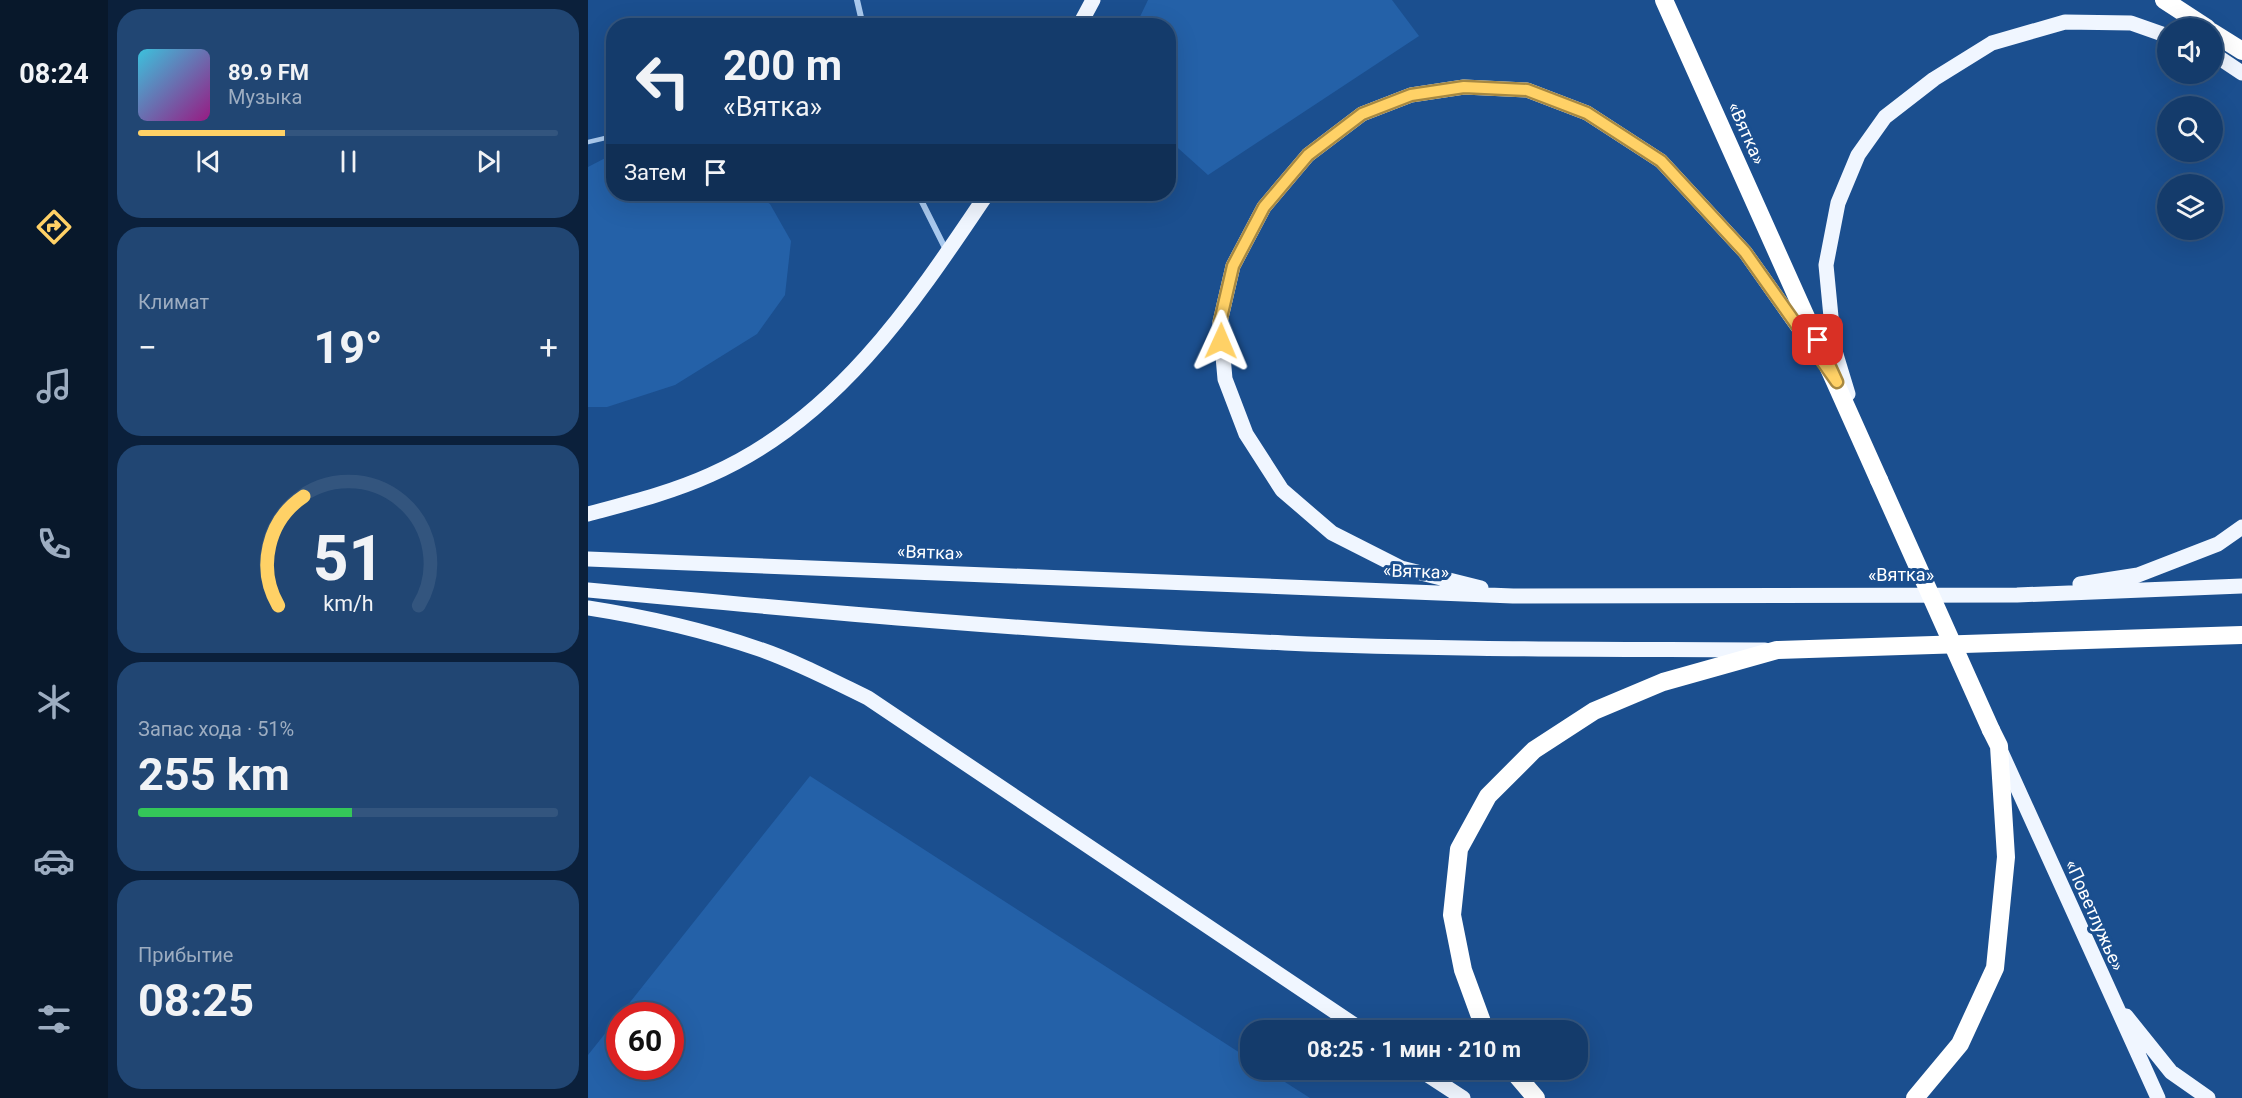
<!DOCTYPE html>
<html lang="ru">
<head>
<meta charset="utf-8">
<style>
	:root { --surface:#143b6b; --page:#214673; --text:#f1f3f6; --muted:#9dadc1; --line:#33557e; --accent:#ffd166 }
	body { margin:0; font-family:Roboto,sans-serif; background:var(--page); color:var(--text); height:100vh; display:flex; flex-direction:column; font-size:22px; white-space:nowrap }
	* { box-sizing:border-box; margin:0 }
	p { font-size:20px; color:var(--muted) }
	.icon { flex:none; width:33px; height:33px; fill:none; stroke:currentColor; stroke-width:2; stroke-linecap:round; stroke-linejoin:round }
	.map { position:relative; flex:1; overflow:hidden }
	.sheet { display:flex; flex-direction:column; gap:9px; padding:9px; background:#0b203b; width:480px }
	.sheet>* { flex:none }
	.top-card { position:absolute; left:18px; top:18px; width:570px; height:183px; border-radius:24px; box-shadow:0 6px 24px #0002,0 0 0 2px var(--line); background:#143b6b; color:var(--text); overflow:hidden }
	.controls { position:absolute; left:1569px; top:18px; display:grid; gap:12px }
	.controls a { display:grid; place-items:center; width:66px; height:66px; border-radius:50%; background:var(--surface); box-shadow:0 6px 24px #0002,0 0 0 2px var(--line); font-size:30px }
	.speed { position:absolute; left:18px; top:1002px; display:flex; gap:12px; font-size:30px; font-weight:700; text-align:center }
	.speed>* { display:grid; place-content:center; width:78px; height:78px; border-radius:50%; background:var(--surface); box-shadow:0 6px 24px #0002,0 0 0 2px var(--line); line-height:1 }
	.speed .limit { border:9px solid #d22; background:#fff; color:#111 }
	.pin { position:absolute; display:grid; place-items:center; width:51px; height:51px; color:#fff; margin:-26px; border-radius:12px; box-shadow:0 3px 9px #0006 }
	.me { position:absolute; width:66px; margin:-33px; rotate:1deg; stroke-linejoin:round; filter:drop-shadow(0 0 4px #0008) }
	.turn { display:flex; align-items:center; gap:21px; height:126px; padding:0 18px; font-size:27px }
	.turn .icon { width:78px; height:78px; stroke-width:2.5 }
	.turn b { display:block; font-size:42px; line-height:51px }
	.then { display:flex; align-items:center; height:57px; padding:0 18px; background:#0003; gap:12px; font-size:22px }
	.big { font-size:45px; font-weight:700; line-height:1.1 }
	.sheet .tile { flex:1; display:flex; flex-direction:column; justify-content:center; gap:9px; min-width:0; padding:0 21px; border-radius:24px; background:var(--page) }
	.sheet .dial { align-items:center; gap:0 }
	.dial svg { height:156px; overflow:visible; fill:none; stroke:var(--line); stroke-width:7; stroke-linecap:round; text-anchor:middle }
	.dial text { fill:var(--text); stroke:none }
	.song { display:flex; align-items:center; gap:18px }
	.cover { width:72px; height:72px; border-radius:9px; background:linear-gradient(135deg,hsl(190 70% 55%),hsl(310 70% 35%)) }
	.played { height:6px; border-radius:3px; background:linear-gradient(90deg,var(--accent) 35%,var(--line) 35%) }
	.keys { display:flex; justify-content:space-around; direction:ltr }
	.heat { display:flex; justify-content:space-between; align-items:center; font-size:33px; direction:ltr }
	.charge { height:9px; border-radius:4px; background:linear-gradient(90deg,#34c759 51%,var(--line) 0) }
	.trip { position:absolute; left:652px; top:1020px; width:348px; height:60px; border-radius:24px; background:var(--surface); box-shadow:0 6px 24px #0002,0 0 0 2px var(--line); font-weight:700; line-height:60px; text-align:center }
	main { display:flex; flex:1; min-height:0 }
	.dock { display:flex; flex-direction:column; width:108px; justify-content:space-around; align-items:center; background:#08182b; color:var(--muted) }
	.dock .icon { width:42px; height:42px }
	.dock .on { color:var(--accent) }
	.dock b { font-size:27px; color:var(--text) }
	.map>svg:first-child { display:block }
</style>
</head>
<body>
<main>
<nav class="dock">
<b>08:24</b>
<svg class="icon on" aria-label="directions" viewBox="0 0 24 24"><path d="M12 3l9 9-9 9-9-9zM9 14v-3h6M13 9l2 2-2 2"/></svg>
<svg class="icon" aria-label="music" viewBox="0 0 24 24"><path d="M9 18V5l10-2v13"/><circle cx="6" cy="18" r="3"/><circle cx="16" cy="16" r="3"/></svg>
<svg class="icon" aria-label="phone" viewBox="0 0 24 24"><path d="M5 4h4l2 5-3 2q2 4 5 5l2-3 5 2v4C11 20 4 13 5 4z"/></svg>
<svg class="icon" aria-label="climate" viewBox="0 0 24 24"><path d="M12 3v18M4 7l16 10M4 17L20 7"/></svg>
<svg class="icon" aria-label="car" viewBox="0 0 24 24"><path d="M5 17H2v-5l4-1 3-4h7l3 4 3 1v5h-3M9 17h6M6 11h13"/><circle cx="7" cy="17" r="2"/><circle cx="17" cy="17" r="2"/></svg>
<svg class="icon" aria-label="filters" viewBox="0 0 24 24"><path d="M4 7h16M4 17h16"/><circle cx="9" cy="7" r="2"/><circle cx="15" cy="17" r="2"/></svg>
</nav>
<section class="sheet">
<div class="tile">
<div class="song"><i class="cover"></i><div><b>89.9 FM</b><p>Музыка</p></div></div>
<div class="played"></div>
<div class="keys"><svg class="icon" aria-label="previous" viewBox="0 0 24 24"><path d="M18 5L8 12l10 7zM5 5v14"/></svg><svg class="icon" aria-label="pause" viewBox="0 0 24 24"><path d="M8 5v14M16 5v14"/></svg><svg class="icon" aria-label="next" viewBox="0 0 24 24"><path d="M6 5l10 7-10 7zM19 5v14"/></svg></div>
</div>
<div class="tile"><p>Климат</p>
<div class="heat"><a>−</a><b class="big">19°</b><a>+</a></div>
</div>
<div class="tile dial"><svg viewBox="0 0 100 80">
<path d="M14 69A42 42 0 1 1 86 69"/>
<path d="M14 69A42 42 0 0 1 27 13" stroke="#ffd166"/>
<text x="50" y="56" font-size="32" font-weight="700">51</text>
<text x="50" y="72" font-size="11">km/h</text>
</svg></div>
<div class="tile"><p>Запас хода · 51%</p><b class="big">255 km</b><div class="charge"></div></div>
<div class="tile"><p>Прибытие</p><b class="big">08:25</b></div>
</section>
<div class="map">
<svg width="1654" height="1098" viewBox="0 0 1654 1098">
	<rect width="100%" height="100%" fill="#1b4f8f"/>
	<!-- green -->
	<path fill="#2461a8" fill-rule="evenodd" d="M560,0h244l27,36 -211,139 -39,-35 -1,-114 -32,-1z
		M25,154l1,40h140l16,10 21,37 -6,54 -28,39 -82,51 -68,22h-19v-240z
		M222,776l441,284v10h15l44,28h-722v-43zM32,1016h50v50h-50z"/>
	<g fill="none" stroke-linecap="round" stroke-linejoin="round">
		<!-- lane -->
		<path stroke="#a9c9ee" stroke-width="4.5" d="M0,142l26,-6"/>
		<!-- street -->
		<path stroke="#a9c9ee" stroke-width="6" d="M269,0l6,26
			M330,194l29,58"/>
		<!-- primary -->
		<path stroke="#f0f6ff" stroke-width="15" d="M491,26l14,-26
			M1624,53l30,20
			M1260,394l-14,-46 -8,-83 12,-62 20,-48 27,-38 49,-38 58,-36 73,-21 66,1 37,13
			M0,514c41,-11 82,-21 122,-39 126,-55 203,-171 277,-281
			M0,559l925,37 504,-1 225,-9
			M1492,584l58,-9 80,-31 24,-17
			M893,588l-80,-20 -69,-35 -50,-43 -36,-56 -21,-55 -5,-57 13,-56 31,-59 44,-52 54,-41 49,-19 53,-8 63,3 60,23 74,48 84,91 72,102
			M0,590c232,22 464,43 697,53 160,7 320,6 480,7
			M0,608c58,9 115,22 171,41 38,13 74,32 109,49l494,332
			M1414,754l156,344
			M1538,1016l45,56 37,26
			M832,1070l43,28"/>
		<!-- highway -->
		<path stroke="#fff" stroke-width="18" d="M1076,0l215,480
			M1576,0l43,28
			M1624,32l30,19
			M897,1030l-22,-60 -11,-55 7,-66 29,-53 46,-46 60,-39 69,-29 114,-32 465,-15
			M924,1070l24,28
			M1327,1098l45,-54 35,-76 11,-111 -7,-111 -8,-16"/>
		<!-- highway-bridge -->
		<path stroke="#fff" stroke-width="18" d="M1291,480l112,250"/>
	</g>
	<g fill="none" stroke-linecap="round" stroke-linejoin="round">
		<defs>
			<path id="route" d="M633,341l-1,-19 13,-56 31,-59 44,-52 54,-41 49,-19 53,-8 63,3 60,23 74,48 84,91 92,130 -19,-42"/>
		</defs>
		<!-- route casing -->
		<use href="#route" stroke="#a68842" stroke-width="15"/>
		<!-- route -->
		<use href="#route" stroke="#ffd166" stroke-width="10"/>
	</g>
	<g text-anchor="middle" dominant-baseline="central" stroke-width="6" stroke-linejoin="round" paint-order="stroke">
		<!-- street labels -->
		<g font-size="18" fill="#fff" stroke="#1b4f8f">
			<text transform="translate(1159 133) rotate(66)">«Вятка»</text>
			<text transform="translate(342 552) rotate(2)">«Вятка»</text>
			<text transform="translate(828 571) rotate(2)">«Вятка»</text>
			<text x="1313" y="574">«Вятка»</text>
			<text transform="translate(1507 915) rotate(66)">«Поветлужье»</text>
		</g>
	</g>
</svg>
<div class="controls">
<a><svg class="icon" aria-label="sound" viewBox="0 0 24 24"><path d="M4 9h4l5-4v14l-5-4H4zM17 9q2 3 0 6"/></svg></a>
<a><svg class="icon" aria-label="search" viewBox="0 0 24 24"><circle cx="10" cy="10" r="6"/><path d="M15 15l6 6"/></svg></a>
<a><svg class="icon" aria-label="layers" viewBox="0 0 24 24"><path d="M12 4l9 5-9 5-9-5zM3 14l9 5 9-5"/></svg></a>
</div>
<div class="speed"><div class="limit">60</div></div>
<div class="pin" style="left:1230px;top:340px;background:#d93025"><svg class="icon" aria-label="arrive" viewBox="0 0 24 24"><path d="M6 21V4h12l-3 4 3 4H6"/></svg></div>
<svg class="me" style="left:633px;top:341px" viewBox="-20 -20 40 40"><path d="M0-17L14 15 0 8-14 15z" fill="#ffd166" stroke="#fff" stroke-width="4"/></svg>
<div class="trip">08:25 · 1 мин · 210 m</div>
<div class="top-card">
<div class="turn"><svg class="icon" aria-label="left" viewBox="0 0 24 24"><path d="M17 20v-9H6M10 6l-5 5 5 5"/></svg><div><b>200 m</b>«Вятка»</div></div>
<div class="then">Затем<svg class="icon" aria-label="arrive" viewBox="0 0 24 24"><path d="M6 21V4h12l-3 4 3 4H6"/></svg></div>
</div>
</div>
</main>
</body>
</html>
